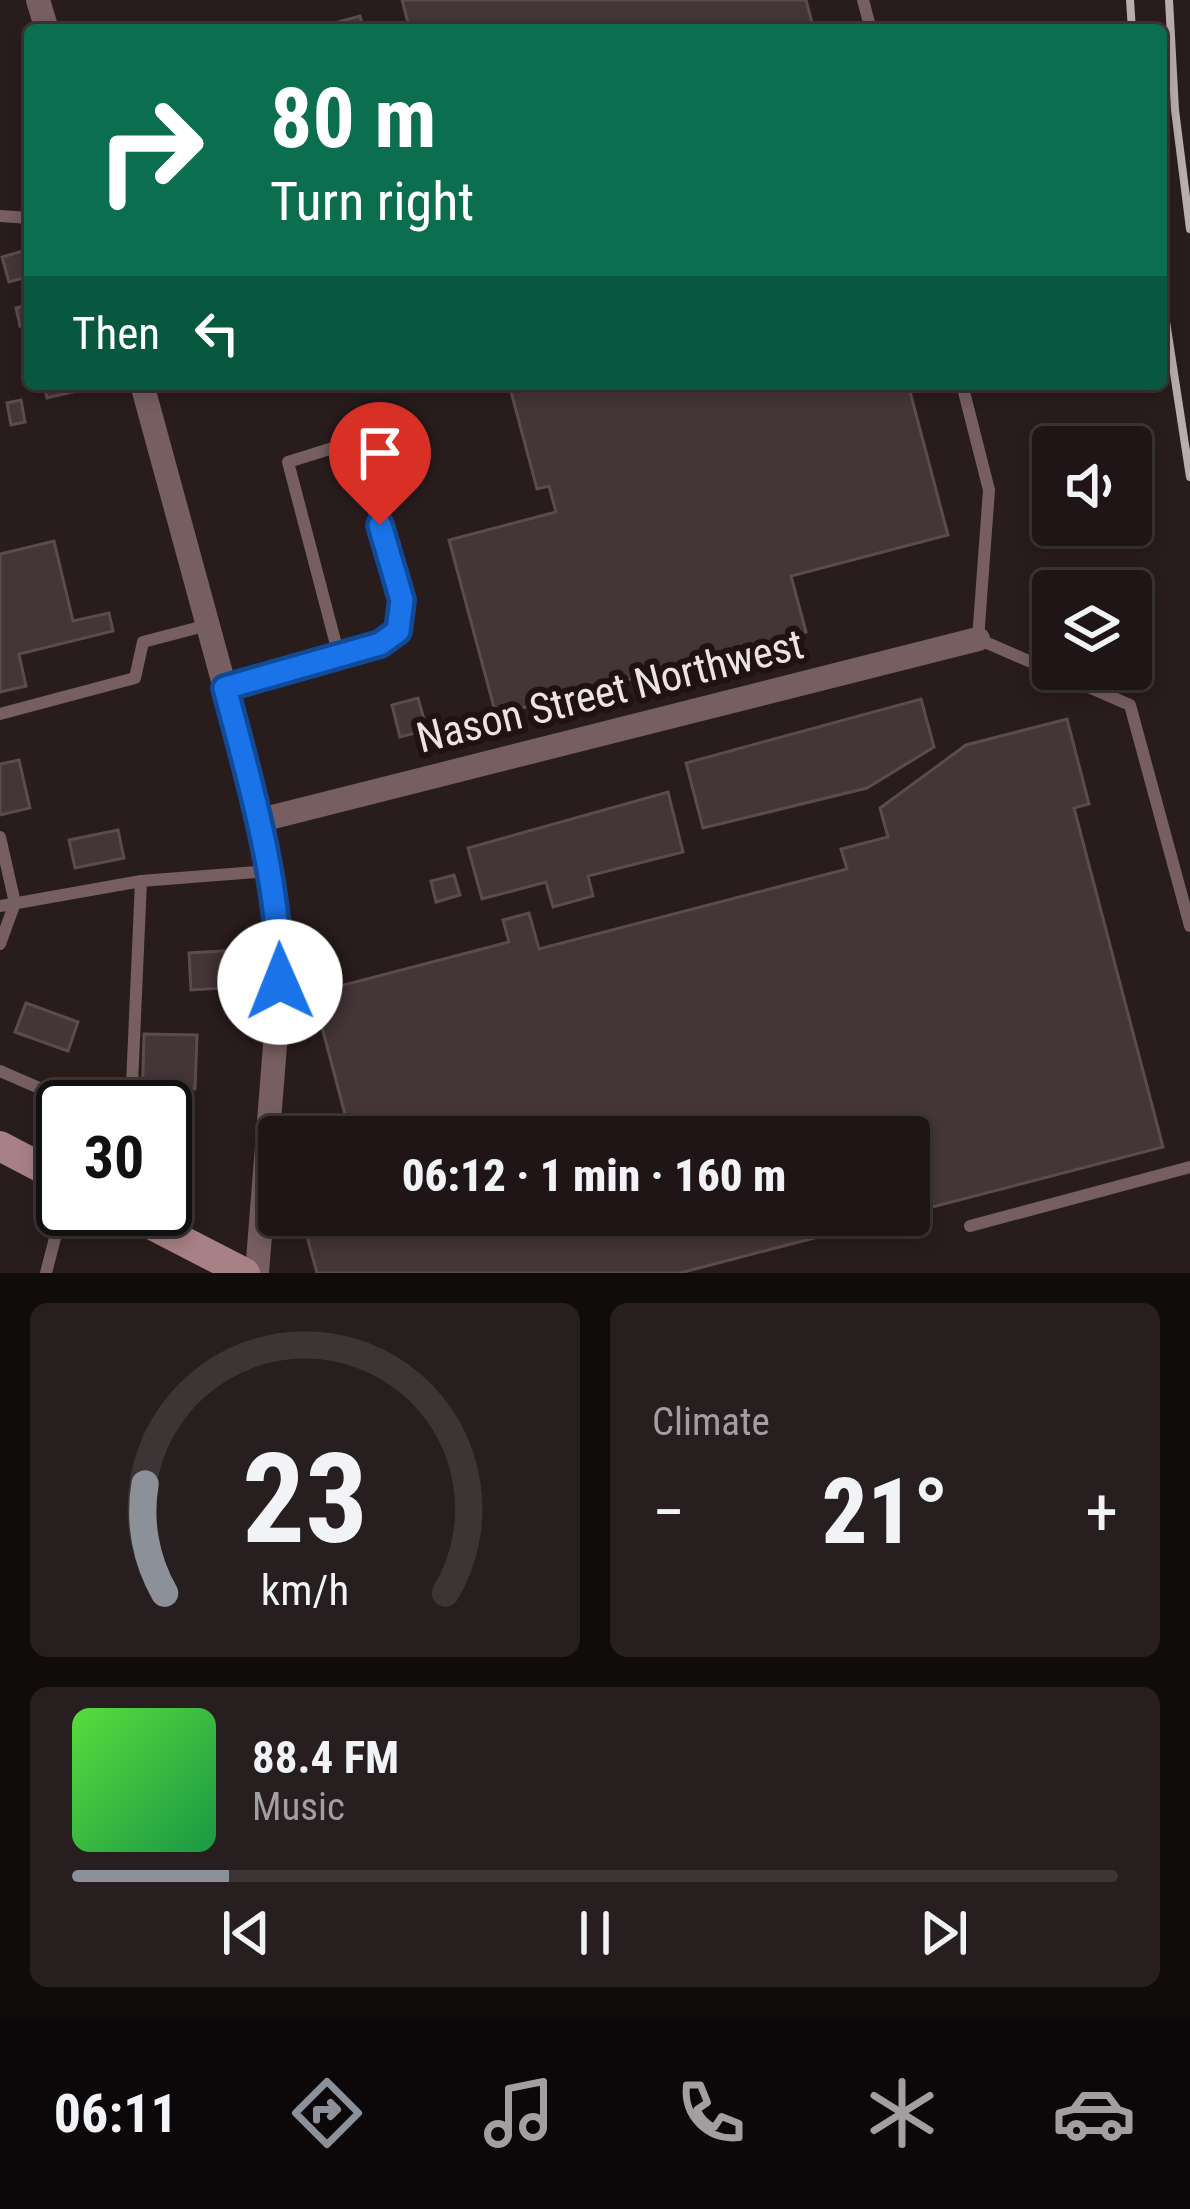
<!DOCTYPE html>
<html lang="en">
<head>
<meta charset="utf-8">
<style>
	:root { --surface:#1f1516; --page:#271e1f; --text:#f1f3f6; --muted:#a19fa1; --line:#3c3435; --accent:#8c9099 }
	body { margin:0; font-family:"Roboto Condensed",sans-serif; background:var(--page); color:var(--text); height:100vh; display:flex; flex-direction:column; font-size:45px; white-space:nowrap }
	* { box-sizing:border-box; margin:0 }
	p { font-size:39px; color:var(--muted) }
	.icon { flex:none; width:66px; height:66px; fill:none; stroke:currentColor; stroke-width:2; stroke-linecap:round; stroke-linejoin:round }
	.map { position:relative; height:1273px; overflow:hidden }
	.drawer { display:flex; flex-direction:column; gap:30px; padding:30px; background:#110c0c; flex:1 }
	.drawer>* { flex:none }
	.top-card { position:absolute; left:24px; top:24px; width:1143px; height:366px; border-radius:12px; box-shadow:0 6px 18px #0003,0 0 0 3px var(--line); background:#0b6e4f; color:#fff; overflow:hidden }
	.fabs { position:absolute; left:1032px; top:426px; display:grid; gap:24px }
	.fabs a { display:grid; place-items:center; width:120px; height:120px; border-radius:12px; background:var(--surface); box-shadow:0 6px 18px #0003,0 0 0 3px var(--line); font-size:60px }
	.speed { position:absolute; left:36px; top:1080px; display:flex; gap:24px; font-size:60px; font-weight:700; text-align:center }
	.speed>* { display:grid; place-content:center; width:156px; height:156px; border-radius:50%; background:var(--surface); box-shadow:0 6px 18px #0003,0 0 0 3px var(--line); line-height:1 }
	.speed .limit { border:6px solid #111; border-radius:18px; background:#fff; color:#111 }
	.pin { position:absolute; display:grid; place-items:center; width:102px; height:102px; color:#fff; margin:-123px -51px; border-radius:50% 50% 50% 0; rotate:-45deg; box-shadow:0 0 12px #0007 }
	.pin .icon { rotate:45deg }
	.me { position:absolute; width:132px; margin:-66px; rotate:359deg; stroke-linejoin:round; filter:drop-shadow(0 0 9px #0008) }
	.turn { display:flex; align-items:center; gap:42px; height:252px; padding:0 48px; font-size:54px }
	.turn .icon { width:156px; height:156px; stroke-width:2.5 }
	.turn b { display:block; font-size:84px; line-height:102px }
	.then { display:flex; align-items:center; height:114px; padding:0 48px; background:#0003; gap:24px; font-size:45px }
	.big { font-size:90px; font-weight:800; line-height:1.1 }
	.drawer .card { flex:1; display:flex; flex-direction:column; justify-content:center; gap:18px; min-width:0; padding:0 42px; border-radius:18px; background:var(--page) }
	.drawer .dial { align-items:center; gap:0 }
	.dial svg { height:312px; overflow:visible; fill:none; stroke:var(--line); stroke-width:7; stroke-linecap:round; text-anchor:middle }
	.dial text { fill:var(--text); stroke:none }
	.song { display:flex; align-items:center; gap:36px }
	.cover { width:144px; height:144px; border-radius:18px; background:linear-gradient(135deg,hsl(110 70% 55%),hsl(140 70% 35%)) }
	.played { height:12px; border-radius:6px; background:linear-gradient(90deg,var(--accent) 15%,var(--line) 15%) }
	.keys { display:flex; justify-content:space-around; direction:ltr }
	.heat { display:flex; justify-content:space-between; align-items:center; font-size:66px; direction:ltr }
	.drawer .tiles { flex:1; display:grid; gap:30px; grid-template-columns:1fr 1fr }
	.card:last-child { grid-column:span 2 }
	.trip { position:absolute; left:258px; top:1116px; width:672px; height:120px; border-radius:12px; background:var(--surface); box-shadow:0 6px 18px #0003,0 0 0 3px var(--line); font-weight:800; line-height:120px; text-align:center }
	.tab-bar { display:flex; height:192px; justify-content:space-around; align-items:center; background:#0c0809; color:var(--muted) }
	.tab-bar .icon { width:84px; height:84px }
	.tab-bar .current { color:var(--accent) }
	.tab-bar b { font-size:54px; color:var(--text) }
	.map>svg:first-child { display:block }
</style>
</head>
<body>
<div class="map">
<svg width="1190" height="1273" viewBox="0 0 1190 1273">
	<rect width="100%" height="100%" fill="#291c1d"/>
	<!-- building -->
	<path fill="#443537" stroke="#5b4b4d" stroke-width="3" d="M402,0h404l8,30h-404z
		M360,16l4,14h-56z
		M30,249v27l-21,6 -7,-25z
		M30,305v18l-10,3 -4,-18z
		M44,384h54v2l-51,12z
		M509,384h399l40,151 -157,41 15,56 -310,83 -47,-175 107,-28 -7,-26 -12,3z
		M21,400l4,22 -14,3 -4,-22z
		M54,541l19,80 36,-8 4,18 -94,23 7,32 -26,6v-138z
		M418,698l9,32 -27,7 -8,-32z
		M921,699l13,48 -67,41 -164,40 -17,-65z
		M1067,719l22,85 -15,4 89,339 -254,66v-76h-618l56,-15 -34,-129 196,-51 -6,-22 26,-7 10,36 308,-80 -6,-20 47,-12 -8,-29 86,-63z
		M19,760l11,48 -30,7v-51z
		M668,792l15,60 -95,24 5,20 -40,11 -7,-25 -64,17 -14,-51z
		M118,830l6,28 -49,10 -6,-28z
		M454,875l6,20 -24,7 -5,-21z
		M237,950l2,37 -48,3 -2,-37z
		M26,1003l52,19 -10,29 -53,-19z
		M144,1034l53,1 -2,54 -36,-1v19h-17z
		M301,1215h601l-222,58h-363z"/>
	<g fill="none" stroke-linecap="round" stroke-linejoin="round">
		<!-- lane -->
		<path stroke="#765e61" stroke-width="12" d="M863,0l8,30
			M0,216l30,2
			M962,384l27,106 -11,149 152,66 60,221
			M225,688l155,-43 18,-14 4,-31 -50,-158 -64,20 51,194
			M0,714l135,-36 8,-36 65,-17
			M0,837l15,66 -15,41
			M141,881l129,-10
			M0,906l141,-25 -10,226
			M0,1071l83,36
			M970,1226l220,-59
			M46,1273l17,-66"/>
		<!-- street -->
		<path stroke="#765e61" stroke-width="24" d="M38,0l9,30
			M142,384l119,436 18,100 1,62 -23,291
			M261,820l717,-181"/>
		<!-- secondary -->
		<path stroke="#a78186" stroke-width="30" d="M0,1146l63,33
			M121,1209l124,64"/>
		<!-- rail -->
		<path stroke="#b9aeaf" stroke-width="8" d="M1130,0l2,30
			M1169,0l6,110 15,119
			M1161,289l29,188"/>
	</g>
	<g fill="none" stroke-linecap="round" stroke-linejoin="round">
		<defs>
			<path id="route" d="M280,982c-1,-102 -29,-196 -55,-294l155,-44 18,-13 4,-31 -22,-75"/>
		</defs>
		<!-- route casing -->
		<use href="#route" stroke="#114b97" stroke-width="30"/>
		<!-- route -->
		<use href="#route" stroke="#1a73e8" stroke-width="21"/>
	</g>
	<g text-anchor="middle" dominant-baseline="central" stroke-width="12" stroke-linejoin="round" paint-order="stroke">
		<!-- street labels -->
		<g font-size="42" fill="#ede3e4" stroke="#201214">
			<text transform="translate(610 691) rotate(-14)">Nason Street Northwest</text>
		</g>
	</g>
</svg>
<div class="fabs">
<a><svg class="icon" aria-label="sound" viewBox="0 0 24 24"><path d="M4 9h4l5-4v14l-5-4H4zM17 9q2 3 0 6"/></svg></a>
<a><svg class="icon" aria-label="layers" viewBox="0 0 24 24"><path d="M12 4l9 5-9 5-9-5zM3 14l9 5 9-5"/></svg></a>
</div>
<div class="speed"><div class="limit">30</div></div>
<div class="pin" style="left:380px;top:525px;background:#d93025"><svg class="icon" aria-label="arrive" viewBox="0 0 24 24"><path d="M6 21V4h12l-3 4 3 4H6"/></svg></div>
<svg class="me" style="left:280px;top:982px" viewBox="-20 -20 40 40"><circle r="19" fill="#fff"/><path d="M0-13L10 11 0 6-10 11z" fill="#1a73e8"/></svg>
<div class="trip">06:12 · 1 min · 160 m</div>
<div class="top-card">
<div class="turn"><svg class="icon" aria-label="right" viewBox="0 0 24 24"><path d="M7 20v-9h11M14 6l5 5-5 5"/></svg><div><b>80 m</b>Turn right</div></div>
<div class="then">Then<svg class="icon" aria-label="left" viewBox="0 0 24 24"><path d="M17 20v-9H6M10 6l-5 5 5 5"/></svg></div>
</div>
</div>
<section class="drawer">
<div class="tiles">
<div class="card dial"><svg viewBox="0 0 100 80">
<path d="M14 69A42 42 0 1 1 86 69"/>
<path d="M14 69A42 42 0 0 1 9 41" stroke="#8c9099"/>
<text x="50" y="56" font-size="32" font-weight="700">23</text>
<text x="50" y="72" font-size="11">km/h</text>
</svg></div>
<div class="card"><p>Climate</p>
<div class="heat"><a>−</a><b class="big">21°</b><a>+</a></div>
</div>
<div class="card">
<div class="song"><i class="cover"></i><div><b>88.4 FM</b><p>Music</p></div></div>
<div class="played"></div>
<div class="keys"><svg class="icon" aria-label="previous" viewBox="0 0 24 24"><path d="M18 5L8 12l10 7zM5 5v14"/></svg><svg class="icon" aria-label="pause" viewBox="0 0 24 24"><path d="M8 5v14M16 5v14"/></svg><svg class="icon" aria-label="next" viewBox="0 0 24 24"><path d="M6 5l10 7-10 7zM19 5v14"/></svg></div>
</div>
</div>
</section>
<nav class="tab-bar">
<b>06:11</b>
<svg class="icon current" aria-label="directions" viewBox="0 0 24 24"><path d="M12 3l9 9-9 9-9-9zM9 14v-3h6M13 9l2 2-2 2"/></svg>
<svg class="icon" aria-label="music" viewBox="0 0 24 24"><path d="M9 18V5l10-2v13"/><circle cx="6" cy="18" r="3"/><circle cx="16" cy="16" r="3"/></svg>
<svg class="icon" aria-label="phone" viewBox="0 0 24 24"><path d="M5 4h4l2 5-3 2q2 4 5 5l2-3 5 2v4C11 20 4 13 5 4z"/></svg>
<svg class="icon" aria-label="climate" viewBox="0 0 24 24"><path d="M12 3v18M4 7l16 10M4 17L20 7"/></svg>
<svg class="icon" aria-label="car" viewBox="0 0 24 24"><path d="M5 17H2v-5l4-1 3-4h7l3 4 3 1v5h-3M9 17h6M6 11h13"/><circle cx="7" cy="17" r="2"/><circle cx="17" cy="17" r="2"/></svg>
</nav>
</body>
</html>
